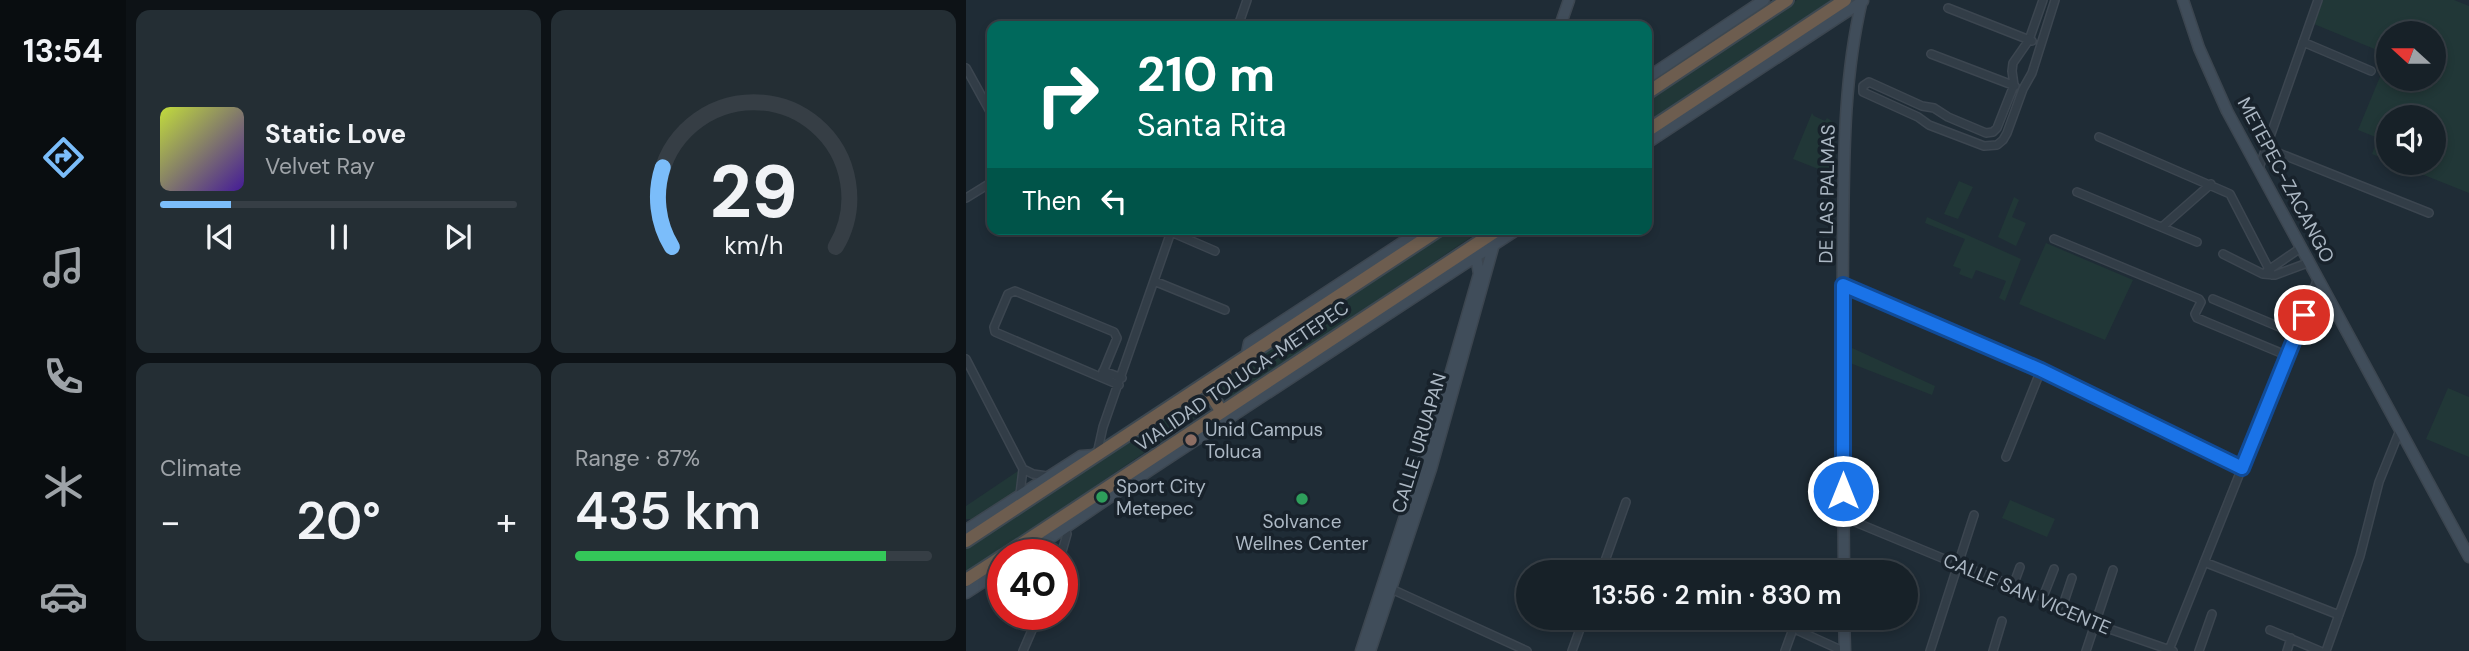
<!DOCTYPE html>
<html lang="en">
<head>
<meta charset="utf-8">
<style>
	:root { --surface:#172128; --page:#242e34; --text:#f1f3f6; --muted:#9ea3a8; --line:#363e45; --accent:#7bbdfa }
	body { margin:0; font-family:"DM Sans",sans-serif; background:var(--page); color:var(--text); height:100vh; display:flex; flex-direction:column; font-size:26px; white-space:nowrap }
	* { box-sizing:border-box; margin:0 }
	p { font-size:23px; color:var(--muted) }
	.icon { flex:none; width:38px; height:38px; fill:none; stroke:currentColor; stroke-width:2; stroke-linecap:round; stroke-linejoin:round }
	.map { position:relative; flex:1; overflow:hidden }
	.drawer { display:flex; flex-direction:column; gap:10px; padding:10px; background:#0d1216; width:840px }
	.drawer>* { flex:none }
	.banner { position:absolute; left:21px; top:21px; width:665px; height:214px; border-radius:14px; box-shadow:0 4px 10px #0003,0 0 0 2px var(--line); background:#00695c; color:#fff; overflow:hidden }
	.needle { width:46px; rotate:291deg }
	.fabs { position:absolute; left:1410px; top:21px; display:grid; gap:14px }
	.fabs a { display:grid; place-items:center; width:70px; height:70px; border-radius:50%; background:var(--surface); box-shadow:0 4px 10px #0003,0 0 0 2px var(--line); font-size:35px }
	.speed { position:absolute; left:21px; top:539px; display:flex; gap:14px; font-size:35px; font-weight:700; text-align:center }
	.speed>* { display:grid; place-content:center; width:91px; height:91px; border-radius:50%; background:var(--surface); box-shadow:0 4px 10px #0003,0 0 0 2px var(--line); line-height:1 }
	.speed .limit { border:10px solid #d22; background:#fff; color:#111 }
	.pin { position:absolute; display:grid; place-items:center; width:60px; height:60px; color:#fff; margin:-30px; border:4px solid #fff; border-radius:50%; box-shadow:0 2px 7px #0007 }
	.me { position:absolute; width:77px; margin:-38px; rotate:0deg; stroke-linejoin:round; filter:drop-shadow(0 0 5px #0008) }
	.turn { display:flex; align-items:center; gap:24px; height:147px; padding:0 35px; font-size:32px }
	.turn .icon { width:91px; height:91px; stroke-width:2.5 }
	.turn b { display:block; font-size:49px; line-height:60px }
	.then { display:flex; align-items:center; height:66px; padding:0 35px; background:#0003; gap:14px; font-size:26px }
	.big { font-size:52px; font-weight:600; line-height:1.1 }
	.drawer .card { flex:1; display:flex; flex-direction:column; justify-content:center; gap:10px; min-width:0; padding:0 24px; border-radius:14px; background:var(--page) }
	.drawer .dial { align-items:center; gap:0 }
	.dial svg { height:182px; overflow:visible; fill:none; stroke:var(--line); stroke-width:7; stroke-linecap:round; text-anchor:middle }
	.dial text { fill:var(--text); stroke:none }
	.song { display:flex; align-items:center; gap:21px }
	.cover { width:84px; height:84px; border-radius:10px; background:linear-gradient(135deg,hsl(70 70% 55%),hsl(260 70% 35%)) }
	.played { height:7px; border-radius:4px; background:linear-gradient(90deg,var(--accent) 20%,var(--line) 20%) }
	.keys { display:flex; justify-content:space-around; direction:ltr }
	.heat { display:flex; justify-content:space-between; align-items:center; font-size:38px; direction:ltr }
	.charge { height:10px; border-radius:5px; background:linear-gradient(90deg,#34c759 87%,var(--line) 0) }
	.drawer .tiles { flex:1; display:grid; gap:10px; grid-template-columns:repeat(2,1fr) }
	.trip { position:absolute; left:550px; top:560px; width:402px; height:70px; border-radius:35px; background:var(--surface); box-shadow:0 4px 10px #0003,0 0 0 2px var(--line); font-weight:600; line-height:70px; text-align:center }
	main { display:flex; flex:1; min-height:0 }
	.menu { display:flex; flex-direction:column; width:126px; justify-content:space-around; align-items:center; background:#090d10; color:var(--muted) }
	.menu .icon { width:49px; height:49px }
	.menu .active { color:var(--accent) }
	.menu b { font-size:32px; color:var(--text) }
	.map>svg:first-child { display:block }
</style>
</head>
<body>
<main>
<nav class="menu">
<b>13:54</b>
<svg class="icon active" aria-label="directions" viewBox="0 0 24 24"><path d="M12 3l9 9-9 9-9-9zM9 14v-3h6M13 9l2 2-2 2"/></svg>
<svg class="icon" aria-label="music" viewBox="0 0 24 24"><path d="M9 18V5l10-2v13"/><circle cx="6" cy="18" r="3"/><circle cx="16" cy="16" r="3"/></svg>
<svg class="icon" aria-label="phone" viewBox="0 0 24 24"><path d="M5 4h4l2 5-3 2q2 4 5 5l2-3 5 2v4C11 20 4 13 5 4z"/></svg>
<svg class="icon" aria-label="climate" viewBox="0 0 24 24"><path d="M12 3v18M4 7l16 10M4 17L20 7"/></svg>
<svg class="icon" aria-label="car" viewBox="0 0 24 24"><path d="M5 17H2v-5l4-1 3-4h7l3 4 3 1v5h-3M9 17h6M6 11h13"/><circle cx="7" cy="17" r="2"/><circle cx="17" cy="17" r="2"/></svg>
</nav>
<section class="drawer">
<div class="tiles">
<div class="card">
<div class="song"><i class="cover"></i><div><b>Static Love</b><p>Velvet Ray</p></div></div>
<div class="played"></div>
<div class="keys"><svg class="icon" aria-label="previous" viewBox="0 0 24 24"><path d="M18 5L8 12l10 7zM5 5v14"/></svg><svg class="icon" aria-label="pause" viewBox="0 0 24 24"><path d="M8 5v14M16 5v14"/></svg><svg class="icon" aria-label="next" viewBox="0 0 24 24"><path d="M6 5l10 7-10 7zM19 5v14"/></svg></div>
</div>
<div class="card dial"><svg viewBox="0 0 100 80">
<path d="M14 69A42 42 0 1 1 86 69"/>
<path d="M14 69A42 42 0 0 1 10 34" stroke="#7bbdfa"/>
<text x="50" y="56" font-size="32" font-weight="700">29</text>
<text x="50" y="72" font-size="11">km/h</text>
</svg></div>
<div class="card"><p>Climate</p>
<div class="heat"><a>−</a><b class="big">20°</b><a>+</a></div>
</div>
<div class="card"><p>Range · 87%</p><b class="big">435 km</b><div class="charge"></div></div>
</div>
</section>
<div class="map">
<svg width="1503" height="651" viewBox="0 0 1503 651">
	<rect width="100%" height="100%" fill="#1f2c36"/>
	<!-- green -->
	<path fill="#213737" fill-rule="evenodd" d="M831,0h37l-187,125v-24z
		M1357,0h131l15,6v187l-75,-30h40v-46h-45v44l-17,-7 6,-16 -20,-8 31,-75 -75,-31zM1423,33h45v46h-45z
		M846,113l2,3 11,5 2,-3 8,5 1,53 -43,-17z
		M993,181l14,6 -15,32 -14,-5z
		M1048,197l5,3 -7,17 14,6 -10,23 -18,-9z
		M961,217l94,42 -16,42 -6,-3 7,-17 -30,-11 -4,9 -13,-5 2,-5 -8,-3 12,-27 -40,-16z
		M482,229h35l-246,166 -8,3 -8,-5 -1,-8 2,-4z
		M1080,243l87,37 -28,60 -86,-36z
		M884,347l85,39 -3,9 -82,-32z
		M1482,388l21,9v60l-43,-18z
		M224,398h7l6,4 1,6 -2,5 -236,162v-28l172,-112z
		M52,471c4,8 3,16 -3,23l-43,25h-6v-13z
		M1044,500l45,19 -8,18 -45,-19z"/>
	<g fill="none" stroke-linecap="round" stroke-linejoin="round">
		<defs>
			<path id="street" d="M1077,0l-14,40 -16,23 -1,8 2,14 -17,43 -4,4 -7,1 -38,-16 -14,-9 -12,-2 -53,-24 -6,4v6l55,25 11,8 55,21 13,-1 6,-5 4,-7 16,-44 9,-16 23,-73
				M982,8l84,33
				M272,26l9,-26
				M1337,42l68,29
				M965,54l84,32
				M0,68l26,47
				M1133,137l131,57 42,81
				M1300,148l163,65
				M1293,168l59,-168
				M1111,192l120,50
				M0,198l26,-16
				M1196,227l49,-43
				M205,232l44,19
				M1088,239l145,60 2,3 -6,12 2,4 91,38
				M1257,254l40,20 12,1 35,-13
				M1301,271l35,-24
				M188,281l71,29
				M877,285l198,85 201,98
				M1247,299l83,35
				M0,359l57,110 -3,25
				M137,371l19,7
				M135,377l16,-39 -3,-6 -99,-41 -7,3 -14,33 1,5 124,53
				M131,454l6,-27 69,-198
				M1040,457l35,-87
				M57,469l10,5 14,2
				M877,517l116,48 84,32 52,27 78,27
				M95,555l6,-21 -3,-8
				M1238,562l135,53
				M635,572l25,-70
				M1047,586l7,-19
				M421,587l140,64
				M1077,597l11,-28
				M1096,608l10,-30
				M1304,630l50,21
				M833,631l44,20
				M1203,650l149,-372
				M57,651l16,-37
				M606,651l12,-33
				M819,651l12,-33
				M964,651l44,-136
				M1027,651l9,-30
				M1120,651l27,-81
				M1233,651l13,-37
				M1321,651l4,-13
				M1360,651l34,-95 19,-74 21,-52"/>
			<path id="secondary" d="M1217,0l16,48 28,63 242,446
				M594,26l9,-26
				M681,78l117,-78
				M681,143l216,-142
				M280,358l3,-15 174,-114
				M0,530l115,-74 14,-1
				M59,555l125,-85 368,-241
				M878,572c-1,-110 -2,-219 -1,-329 1,-82 0,-163 19,-243
				M0,593l37,-24
				M878,618l1,33
				M395,651l80,-245 38,-132 -3,-18
				M404,651l61,-182 63,-225"/>
			<path id="highway" d="M681,93l140,-93
				M681,131l198,-131
				M239,386l17,26
				M0,541l474,-312
				M39,555l494,-326
				M0,580l37,-24"/>
		</defs>
		<!-- street casing -->
		<use href="#street" stroke="#3c4650" stroke-width="10"/>
		<!-- secondary casing -->
		<use href="#secondary" stroke="#3c4650" stroke-width="13"/>
		<!-- highway casing -->
		<use href="#highway" stroke="#3d4851" stroke-width="16"/>
		<!-- street -->
		<use href="#street" stroke="#323d47" stroke-width="7"/>
		<!-- secondary -->
		<use href="#secondary" stroke="#404d5a" stroke-width="10"/>
		<!-- highway -->
		<use href="#highway" stroke="#6d5d4f" stroke-width="12"/>
	</g>
	<g fill="none" stroke-linecap="round" stroke-linejoin="round">
		<defs>
			<path id="route" d="M877,491v-206l198,85 201,98 62,-153"/>
		</defs>
		<!-- route casing -->
		<use href="#route" stroke="#114b97" stroke-width="18"/>
		<!-- route -->
		<use href="#route" stroke="#1a73e8" stroke-width="12"/>
	</g>
	<!-- markers -->
	<circle fill="#8d6e63" stroke="#18222b" stroke-width="2.5" cx="225" cy="440" r="7"/>
	<g fill="#2e9e5b" stroke="#18222b" stroke-width="2.5">
		<circle cx="136" cy="497" r="7"/>
		<circle cx="336" cy="499" r="7"/>
	</g>
	<g text-anchor="middle" dominant-baseline="central" stroke-width="7" stroke-linejoin="round" paint-order="stroke">
		<!-- street labels -->
		<g font-size="19" fill="#acb8c4" stroke="#18222b">
			<text transform="translate(1320 180) rotate(62)">METEPEC-ZACANGO</text>
			<text transform="translate(861 194) rotate(-89)">DE LAS PALMAS</text>
			<text transform="translate(276 376) rotate(-34)">VIALIDAD TOLUCA-METEPEC</text>
			<text transform="translate(453 443) rotate(-73)">CALLE URUAPAN</text>
			<text transform="translate(1061 594) rotate(23)">CALLE SAN VICENTE</text>
		</g>
		<!-- poi labels -->
		<g font-size="19" fill="#acb8c4" stroke="#18222b" text-anchor="start">
			<text x="239" y="429">Unid Campus<tspan x="239" dy="22">Toluca</tspan></text>
			<text x="150" y="486">Sport City<tspan x="150" dy="22">Metepec</tspan></text>
			<text x="336" y="521" text-anchor="middle">Solvance<tspan x="336" dy="22">Wellnes Center</tspan></text>
		</g>
	</g>
</svg>
<div class="fabs">
<a><svg class="needle" viewBox="-14 -14 28 28"><path d="M0-13l5 13h-10z" fill="#e53935"/><path d="M0 13l5-13h-10z" fill="#9ea3a8"/></svg></a>
<a><svg class="icon" aria-label="sound" viewBox="0 0 24 24"><path d="M4 9h4l5-4v14l-5-4H4zM17 9q2 3 0 6"/></svg></a>
</div>
<div class="speed"><div class="limit">40</div></div>
<div class="pin" style="left:1338px;top:315px;background:#d93025"><svg class="icon" aria-label="arrive" viewBox="0 0 24 24"><path d="M6 21V4h12l-3 4 3 4H6"/></svg></div>
<svg class="me" style="left:877px;top:491px" viewBox="-20 -20 40 40"><circle r="17" fill="#1a73e8" stroke="#fff" stroke-width="3"/><path d="M0-11L8 9 0 5-8 9z" fill="#fff"/></svg>
<div class="trip">13:56 · 2 min · 830 m</div>
<div class="banner">
<div class="turn"><svg class="icon" aria-label="right" viewBox="0 0 24 24"><path d="M7 20v-9h11M14 6l5 5-5 5"/></svg><div><b>210 m</b>Santa Rita</div></div>
<div class="then">Then<svg class="icon" aria-label="left" viewBox="0 0 24 24"><path d="M17 20v-9H6M10 6l-5 5 5 5"/></svg></div>
</div>
</div>
</main>
</body>
</html>
